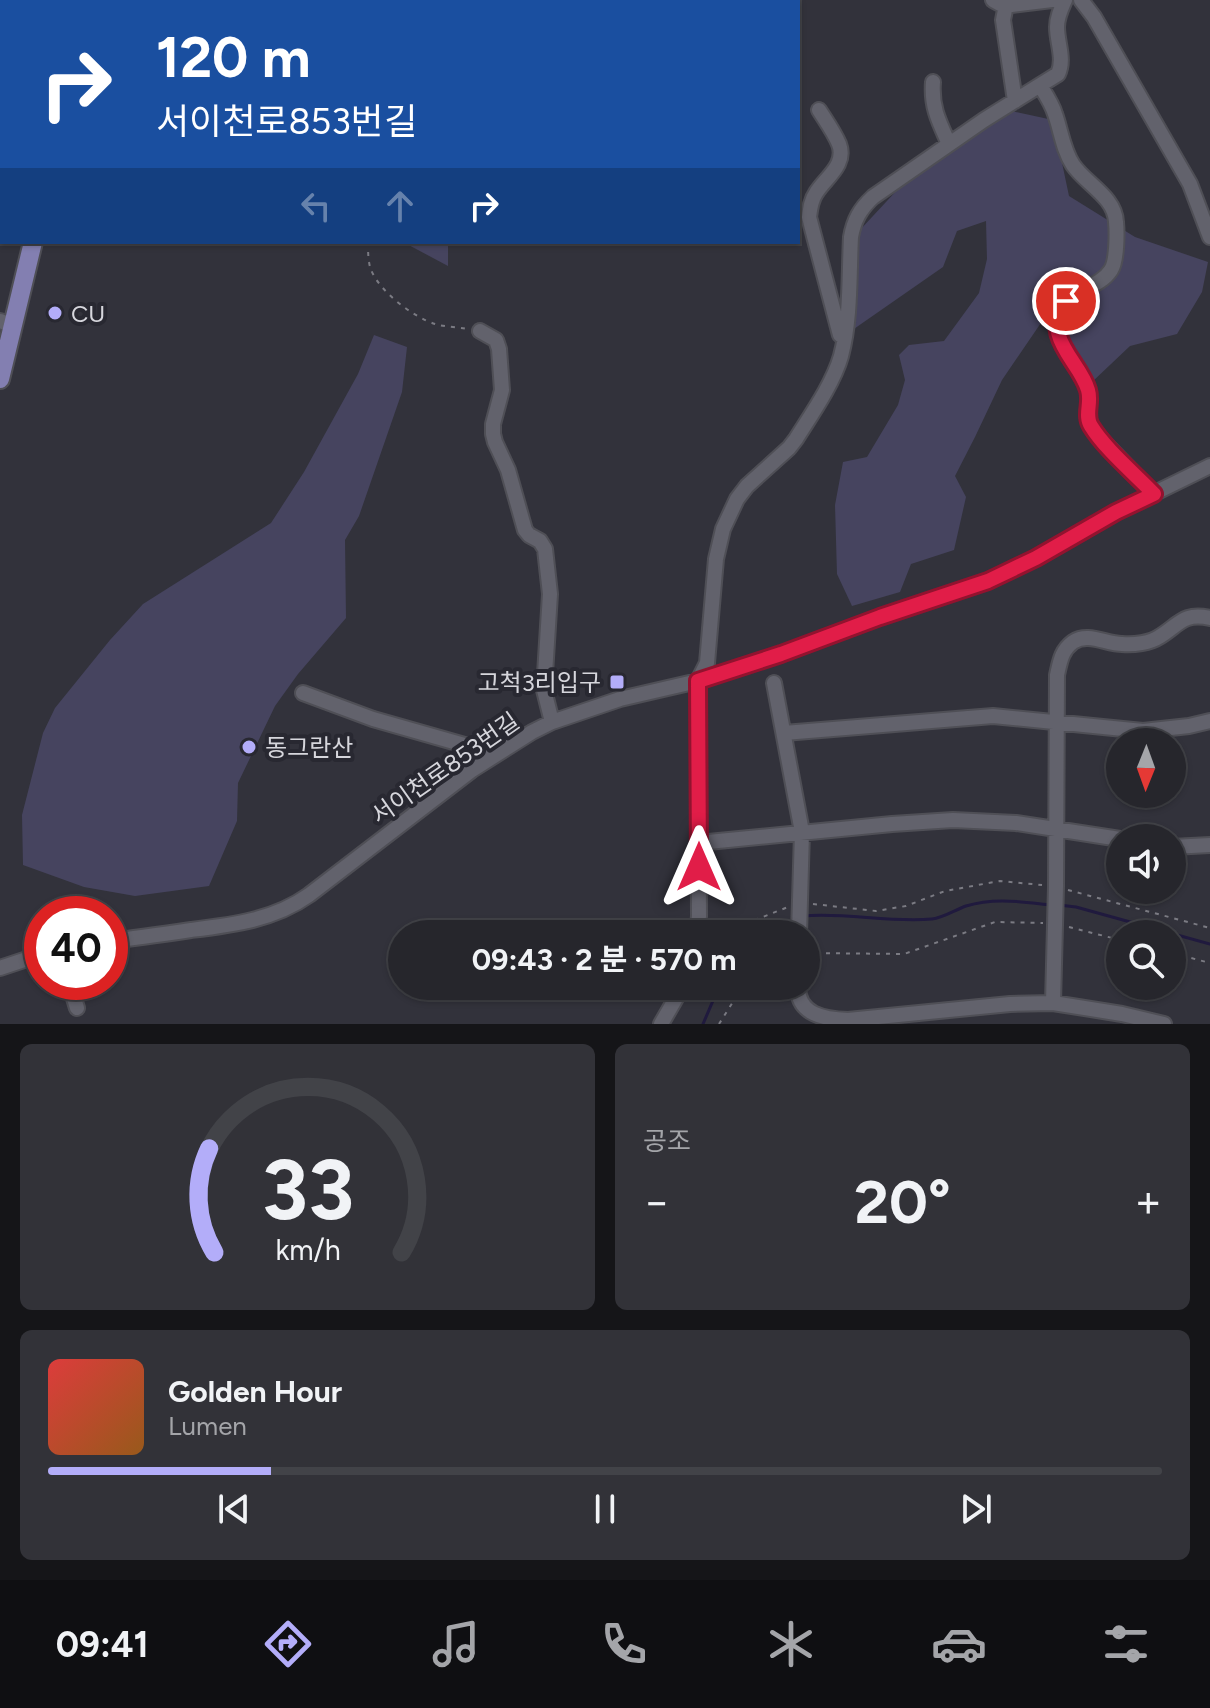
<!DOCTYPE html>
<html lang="ko">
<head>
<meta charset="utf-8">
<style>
	:root { --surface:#26262c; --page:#323238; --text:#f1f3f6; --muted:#a4a5a9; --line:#424348; --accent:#b3adf9 }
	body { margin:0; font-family:Figtree,"Noto Sans KR",sans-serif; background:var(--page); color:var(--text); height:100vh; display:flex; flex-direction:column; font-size:30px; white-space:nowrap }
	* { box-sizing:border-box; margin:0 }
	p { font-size:26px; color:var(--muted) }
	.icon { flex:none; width:44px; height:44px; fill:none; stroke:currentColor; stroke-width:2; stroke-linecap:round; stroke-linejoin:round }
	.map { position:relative; height:1024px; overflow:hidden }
	.details { display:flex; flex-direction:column; gap:20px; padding:20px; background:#151518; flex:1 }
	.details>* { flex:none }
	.top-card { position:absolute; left:0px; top:0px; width:800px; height:244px; box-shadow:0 2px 6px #0004,0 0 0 2px var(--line); background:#1a4fa0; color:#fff; overflow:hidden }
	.needle { width:52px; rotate:181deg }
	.controls { position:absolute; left:1106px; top:728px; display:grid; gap:16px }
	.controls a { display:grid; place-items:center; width:80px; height:80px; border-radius:50%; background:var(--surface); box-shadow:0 2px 6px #0004,0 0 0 2px var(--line); font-size:40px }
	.speed { position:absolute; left:24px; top:896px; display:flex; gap:16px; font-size:40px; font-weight:700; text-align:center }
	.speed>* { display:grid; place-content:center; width:104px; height:104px; border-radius:50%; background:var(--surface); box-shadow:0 2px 6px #0004,0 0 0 2px var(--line); line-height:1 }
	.speed .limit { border:12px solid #d22; background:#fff; color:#111 }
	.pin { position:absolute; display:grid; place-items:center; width:68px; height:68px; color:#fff; margin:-34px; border:4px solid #fff; border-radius:50%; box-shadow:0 2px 8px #0007 }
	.me { position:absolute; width:88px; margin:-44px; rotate:0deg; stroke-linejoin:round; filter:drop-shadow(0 0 6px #0008) }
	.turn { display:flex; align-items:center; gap:28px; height:168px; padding:0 24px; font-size:36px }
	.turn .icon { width:104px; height:104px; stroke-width:2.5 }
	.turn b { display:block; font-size:56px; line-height:68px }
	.lanes { display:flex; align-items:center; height:76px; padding:0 24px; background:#0003; justify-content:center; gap:40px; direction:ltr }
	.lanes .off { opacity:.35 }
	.big { font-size:60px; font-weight:700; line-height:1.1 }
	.details .card { flex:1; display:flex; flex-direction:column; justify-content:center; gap:12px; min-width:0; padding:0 28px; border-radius:12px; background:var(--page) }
	.details .dial { align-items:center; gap:0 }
	.dial svg { height:208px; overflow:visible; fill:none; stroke:var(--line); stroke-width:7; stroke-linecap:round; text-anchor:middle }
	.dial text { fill:var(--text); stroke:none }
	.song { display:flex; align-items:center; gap:24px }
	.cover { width:96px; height:96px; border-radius:12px; background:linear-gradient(135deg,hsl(0 70% 55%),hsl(30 70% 35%)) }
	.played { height:8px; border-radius:4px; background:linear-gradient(90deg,var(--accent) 20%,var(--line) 20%) }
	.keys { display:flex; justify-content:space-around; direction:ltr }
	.heat { display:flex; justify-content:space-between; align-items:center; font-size:44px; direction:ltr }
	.details .tiles { flex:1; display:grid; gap:20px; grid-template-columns:1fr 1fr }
	.card:last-child { grid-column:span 2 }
	.trip { position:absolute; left:388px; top:920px; width:432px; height:80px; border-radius:40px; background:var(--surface); box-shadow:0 2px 6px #0004,0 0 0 2px var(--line); font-weight:700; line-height:80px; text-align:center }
	.dock { display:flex; height:128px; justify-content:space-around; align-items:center; background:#0f0f12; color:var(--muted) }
	.dock .icon { width:56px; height:56px }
	.dock .selected { color:var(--accent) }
	.dock b { font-size:36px; color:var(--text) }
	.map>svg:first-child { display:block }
</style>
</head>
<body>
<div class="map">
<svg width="1210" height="1024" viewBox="0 0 1210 1024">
	<rect width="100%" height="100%" fill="#32323b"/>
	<!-- green -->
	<path fill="#46445f" d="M351,0h211v2h-211z
		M1011,111l42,9 16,76 66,41 73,25 -6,30 -25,42 -47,12 -38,36 -47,-65 -43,63 -27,57 -20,39 11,21 -12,53 -43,14 -11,28 -48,14 -15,-32 -2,-69 8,-43 24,-5 31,-52 7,-25 -6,-25 10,-10 35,-4 35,-48 8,-34 -1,-38 -29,10 -14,36 -92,64 8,-100 40,-43z
		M403,242h45v24z
		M374,335l33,12 -5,45 -43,124 -14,24 1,78 -48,56 -23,32 -37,77 -1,38 -28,65 -74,10 -51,-9 -61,-22 -1,-50 21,-82 12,-25 55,-68 33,-36 128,-81 33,-51 54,-98z"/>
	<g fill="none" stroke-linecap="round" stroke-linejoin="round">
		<!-- stream -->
		<path stroke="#201a3e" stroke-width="3" d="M1059,905l17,2 134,37
			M803,916c42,-4 86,7 129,3 11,-1 23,-9 34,-13 29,-9 56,-4 85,-1
			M770,934l26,-15
			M703,1024l12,-28 7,-10"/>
		<defs>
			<path id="minor" d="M6,0v2
				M993,0l11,6 48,-6
				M1007,0l-4,20 12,81
				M1081,0l13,17 96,167 20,53
				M60,2v-2
				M139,2l1,-2
				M574,2l1,-2
				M933,82c-2,25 6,40 16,62
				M1041,87c5,8 11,17 14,27 6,17 8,36 18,51 13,19 42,32 43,57 1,11 1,39 -5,48 -15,24 -59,18 -53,60 4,25 24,37 30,59 3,10 -2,20 0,30 1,5 5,11 9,16l57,59
				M819,110c7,11 15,22 20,34 8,21 -14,34 -23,49 -5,7 -6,16 -7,24l31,118
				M0,321l12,4
				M480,331l16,9 3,9 3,41 -9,34v10l2,8 13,28 17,60 4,5 11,6 5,8 5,45 -6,96 8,32
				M774,683l28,149 -3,102
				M303,693l70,26 123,35
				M784,733l209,-17 150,15 46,-5 21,-5
				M698,843l194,-19 61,-4 63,3 104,16
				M1172,847l38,-2
				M697,934l2,-18 -1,-235 9,-18 9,-104 7,-30 14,-30 10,-13 42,-38 7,-9c15,-24 37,-55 45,-83 10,-38 8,-80 10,-119 3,-17 9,-28 22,-40l111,-77 74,-46c7,-15 -1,-31 -1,-47 0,-10 4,-18 8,-27
				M110,941c27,-3 54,-7 81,-11 41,-5 83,-10 118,-35l163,-125 60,-38 20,-10 68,-23 78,-18 83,-27 99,-37 108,-36 48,-23 80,-46 94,-46
				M0,968l42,-14
				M69,982l8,26
				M798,986c-1,29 27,33 50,34l162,-16 43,-1 69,11 42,10
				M1053,1003l3,-117 1,-211c3,-13 4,-24 16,-33 15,-10 33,2 49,2 12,1 28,-1 37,-7 20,-12 24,-25 51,-19
				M661,1024l22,-38"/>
			<path id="major" d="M86,2v-2
				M0,379l33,-137"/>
		</defs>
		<!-- minor casing -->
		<use href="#minor" stroke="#4f4f56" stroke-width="18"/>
		<!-- major casing -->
		<use href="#major" stroke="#4f4f56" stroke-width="22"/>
		<!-- path -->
		<path stroke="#7b7b83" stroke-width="2" stroke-dasharray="4 6" stroke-linecap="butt" d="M336,2l1,-2
			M368,242c0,8 0,17 2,25 7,23 43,50 65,57 10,3 22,3 32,5
			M1068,890l142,38
			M813,904l63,7 30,-5 39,-15 55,-10 42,4
			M1069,927l51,13
			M728,934l12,-8 48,-19
			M806,953l98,1 91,-32 48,1
			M1172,953l38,10
			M719,1024l24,-38"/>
		<!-- minor -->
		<use href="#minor" stroke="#62626c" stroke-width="14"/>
		<!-- major -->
		<use href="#major" stroke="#837fb1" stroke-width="18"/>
	</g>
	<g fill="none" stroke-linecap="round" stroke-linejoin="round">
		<defs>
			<path id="route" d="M699,867l-1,-186 83,-27 99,-37 108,-36 48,-23 80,-46 38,-18c-19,-20 -49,-45 -63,-68 -7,-11 1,-23 -3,-36 -8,-29 -48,-53 -22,-89"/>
		</defs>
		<!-- route casing -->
		<use href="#route" stroke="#92132f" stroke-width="20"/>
		<!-- route -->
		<use href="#route" stroke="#e11d48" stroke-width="14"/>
	</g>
	<!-- markers -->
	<g fill="#b3adf9" stroke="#282831" stroke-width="3">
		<circle cx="55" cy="313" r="8"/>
		<rect x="609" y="674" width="16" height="16" rx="4"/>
		<circle cx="249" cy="747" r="8"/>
	</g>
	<g text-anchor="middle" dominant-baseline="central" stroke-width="8" stroke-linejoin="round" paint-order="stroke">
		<!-- poi labels -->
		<g font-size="24" fill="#d6d6dc" stroke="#282831" text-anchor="start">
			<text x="71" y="313">CU</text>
			<text x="601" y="682" text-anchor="end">고척3리입구</text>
			<text x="265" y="747">동그란산</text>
		</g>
		<!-- street labels -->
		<g font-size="24" fill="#d6d6dc" stroke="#282831">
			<text transform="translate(445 768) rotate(-35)">서이천로853번길</text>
		</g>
	</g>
</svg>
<div class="controls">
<a><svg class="needle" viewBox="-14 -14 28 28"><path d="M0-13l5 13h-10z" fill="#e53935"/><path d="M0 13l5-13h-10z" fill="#a4a5a9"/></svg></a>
<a><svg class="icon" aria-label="sound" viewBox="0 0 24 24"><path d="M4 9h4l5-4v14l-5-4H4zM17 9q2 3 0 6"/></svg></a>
<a><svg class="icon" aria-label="search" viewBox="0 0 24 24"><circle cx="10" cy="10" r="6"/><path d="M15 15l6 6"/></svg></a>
</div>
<div class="speed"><div class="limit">40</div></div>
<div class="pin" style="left:1066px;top:301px;background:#d93025"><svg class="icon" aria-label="arrive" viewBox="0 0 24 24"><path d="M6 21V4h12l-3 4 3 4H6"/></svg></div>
<svg class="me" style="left:699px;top:867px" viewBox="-20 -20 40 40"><path d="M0-17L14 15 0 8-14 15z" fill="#e11d48" stroke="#fff" stroke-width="4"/></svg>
<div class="trip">09:43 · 2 분 · 570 m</div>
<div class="top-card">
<div class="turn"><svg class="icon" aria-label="right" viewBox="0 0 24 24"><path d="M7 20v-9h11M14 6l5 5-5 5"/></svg><div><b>120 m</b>서이천로853번길</div></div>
<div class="lanes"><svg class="icon off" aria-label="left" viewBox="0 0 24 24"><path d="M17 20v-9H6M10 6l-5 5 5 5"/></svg><svg class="icon off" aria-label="ahead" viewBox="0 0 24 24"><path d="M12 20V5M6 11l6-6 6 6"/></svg><svg class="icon" aria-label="right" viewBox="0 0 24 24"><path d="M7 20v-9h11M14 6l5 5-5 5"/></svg></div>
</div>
</div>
<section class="details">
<div class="tiles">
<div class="card dial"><svg viewBox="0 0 100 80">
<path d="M14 69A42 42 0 1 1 86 69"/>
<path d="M14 69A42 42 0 0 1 12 29" stroke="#b3adf9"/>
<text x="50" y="56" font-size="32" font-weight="700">33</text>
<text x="50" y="72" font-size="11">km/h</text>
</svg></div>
<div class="card"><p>공조</p>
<div class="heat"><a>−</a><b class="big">20°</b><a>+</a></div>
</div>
<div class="card">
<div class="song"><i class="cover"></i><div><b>Golden Hour</b><p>Lumen</p></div></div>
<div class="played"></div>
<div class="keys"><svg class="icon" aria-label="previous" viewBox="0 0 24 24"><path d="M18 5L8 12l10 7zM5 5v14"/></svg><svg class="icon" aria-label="pause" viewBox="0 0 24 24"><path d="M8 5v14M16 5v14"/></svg><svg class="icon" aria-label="next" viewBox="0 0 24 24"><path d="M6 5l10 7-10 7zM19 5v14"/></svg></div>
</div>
</div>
</section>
<nav class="dock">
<b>09:41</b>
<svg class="icon selected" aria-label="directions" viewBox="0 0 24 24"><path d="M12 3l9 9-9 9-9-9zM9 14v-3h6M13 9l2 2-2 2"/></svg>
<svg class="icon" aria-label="music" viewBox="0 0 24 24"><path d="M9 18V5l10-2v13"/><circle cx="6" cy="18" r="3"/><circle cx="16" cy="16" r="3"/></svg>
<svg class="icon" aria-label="phone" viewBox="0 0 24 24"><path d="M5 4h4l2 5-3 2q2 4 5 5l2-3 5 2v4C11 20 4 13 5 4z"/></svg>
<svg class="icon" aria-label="climate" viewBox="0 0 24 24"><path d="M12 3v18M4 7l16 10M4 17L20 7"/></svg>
<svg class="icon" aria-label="car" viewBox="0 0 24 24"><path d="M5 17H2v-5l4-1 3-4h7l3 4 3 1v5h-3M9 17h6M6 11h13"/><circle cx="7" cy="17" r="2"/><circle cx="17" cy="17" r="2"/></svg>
<svg class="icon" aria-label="filters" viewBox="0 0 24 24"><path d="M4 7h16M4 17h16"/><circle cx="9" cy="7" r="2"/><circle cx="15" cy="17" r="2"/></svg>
</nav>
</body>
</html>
